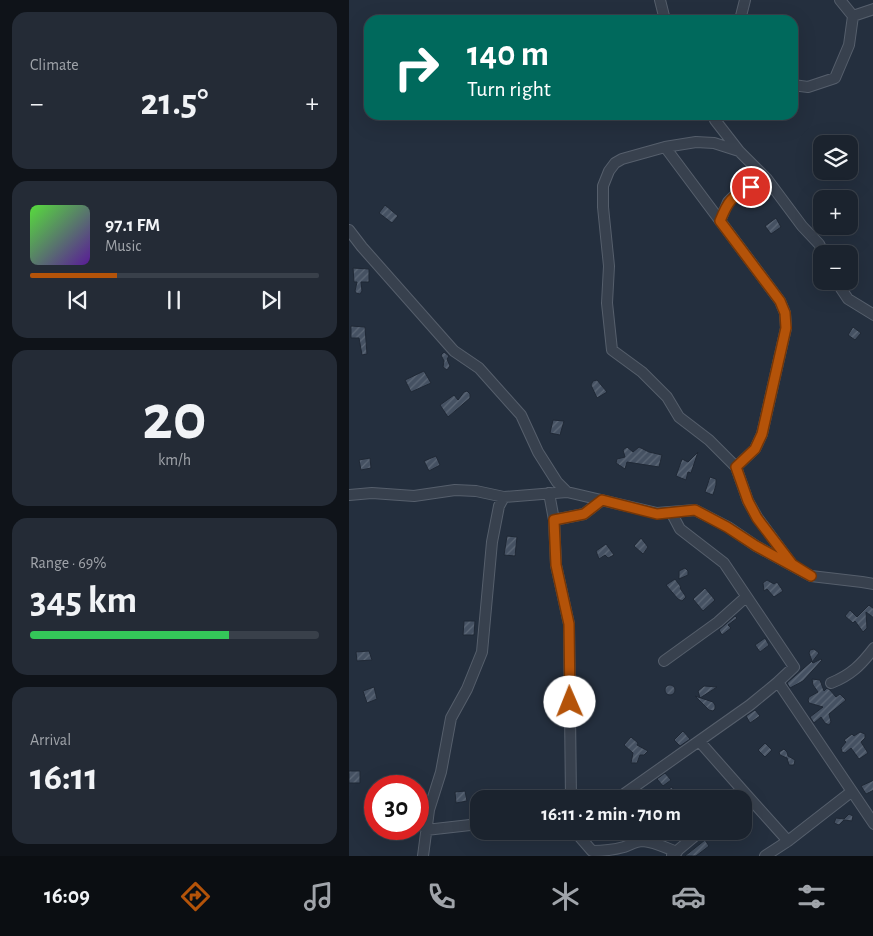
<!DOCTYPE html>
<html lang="en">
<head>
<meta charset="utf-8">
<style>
	:root { --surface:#1b232e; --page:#242b36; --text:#f1f3f6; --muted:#a0a4aa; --line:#39404a; --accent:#b45309 }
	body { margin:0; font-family:"Alegreya Sans",sans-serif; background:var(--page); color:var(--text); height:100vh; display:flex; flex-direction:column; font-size:19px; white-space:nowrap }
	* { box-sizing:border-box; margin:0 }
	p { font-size:16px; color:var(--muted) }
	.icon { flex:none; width:28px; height:28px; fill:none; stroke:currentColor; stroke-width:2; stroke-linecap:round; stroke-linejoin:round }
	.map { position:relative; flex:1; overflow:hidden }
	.sheet { display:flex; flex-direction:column; gap:12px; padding:12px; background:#0f1319; width:349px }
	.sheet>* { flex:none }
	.hud { position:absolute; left:15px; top:15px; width:434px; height:105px; border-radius:15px; box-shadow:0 5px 20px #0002,0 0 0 1px var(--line); background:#00695c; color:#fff; overflow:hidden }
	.fabs { position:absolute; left:464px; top:135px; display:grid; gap:10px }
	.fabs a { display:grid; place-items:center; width:45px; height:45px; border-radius:10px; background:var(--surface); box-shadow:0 5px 20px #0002,0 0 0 1px var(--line); font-size:25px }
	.speed { position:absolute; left:15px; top:775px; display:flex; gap:10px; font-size:25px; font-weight:700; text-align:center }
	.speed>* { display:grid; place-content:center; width:65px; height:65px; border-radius:50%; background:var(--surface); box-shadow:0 5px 20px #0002,0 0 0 1px var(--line); line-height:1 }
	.speed .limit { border:8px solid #d22; background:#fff; color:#111 }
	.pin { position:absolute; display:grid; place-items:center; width:42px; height:42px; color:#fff; margin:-21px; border:2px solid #fff; border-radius:50%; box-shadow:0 1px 5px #0007 }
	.me { position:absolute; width:55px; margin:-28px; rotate:359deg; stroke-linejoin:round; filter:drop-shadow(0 0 4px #0008) }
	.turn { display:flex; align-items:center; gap:18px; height:105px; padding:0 20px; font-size:22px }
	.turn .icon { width:65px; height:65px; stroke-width:2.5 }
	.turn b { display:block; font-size:35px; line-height:42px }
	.big { font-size:38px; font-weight:600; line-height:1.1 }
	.sheet .card { flex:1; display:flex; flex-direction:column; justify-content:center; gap:8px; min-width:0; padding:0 18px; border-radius:15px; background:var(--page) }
	.sheet .dial { align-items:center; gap:0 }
	.dial b { font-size:65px; line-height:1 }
	.song { display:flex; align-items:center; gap:15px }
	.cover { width:60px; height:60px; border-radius:8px; background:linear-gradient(135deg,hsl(110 70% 55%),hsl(270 70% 35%)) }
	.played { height:5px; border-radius:2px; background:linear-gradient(90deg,var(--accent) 30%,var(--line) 30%) }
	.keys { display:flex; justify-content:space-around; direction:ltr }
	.heat { display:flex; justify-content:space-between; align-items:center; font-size:28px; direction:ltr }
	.charge { height:8px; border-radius:4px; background:linear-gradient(90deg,#34c759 69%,var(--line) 0) }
	.trip { position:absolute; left:121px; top:790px; width:282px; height:50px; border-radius:15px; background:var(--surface); box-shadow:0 5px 20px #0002,0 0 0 1px var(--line); font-weight:600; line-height:50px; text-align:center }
	.menu { display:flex; height:80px; justify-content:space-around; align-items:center; background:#0b0e12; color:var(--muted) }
	.menu .icon { width:35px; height:35px }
	.menu .active { color:var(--accent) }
	.menu b { font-size:22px; color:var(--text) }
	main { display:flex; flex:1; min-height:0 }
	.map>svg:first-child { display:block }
</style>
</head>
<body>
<main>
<section class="sheet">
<div class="card"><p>Climate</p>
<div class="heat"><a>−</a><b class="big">21.5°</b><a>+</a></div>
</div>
<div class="card">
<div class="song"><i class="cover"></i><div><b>97.1 FM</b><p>Music</p></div></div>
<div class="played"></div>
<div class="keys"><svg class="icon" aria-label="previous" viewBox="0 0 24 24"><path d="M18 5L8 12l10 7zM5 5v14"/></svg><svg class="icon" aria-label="pause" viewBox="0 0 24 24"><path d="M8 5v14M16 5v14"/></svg><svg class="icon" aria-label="next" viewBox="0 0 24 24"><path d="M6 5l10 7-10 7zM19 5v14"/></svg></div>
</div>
<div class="card dial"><b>20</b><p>km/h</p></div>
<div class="card"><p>Range · 69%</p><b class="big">345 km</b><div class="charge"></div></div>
<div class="card"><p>Arrival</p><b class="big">16:11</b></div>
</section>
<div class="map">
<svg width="525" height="856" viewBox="0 0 525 856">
	<defs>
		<pattern id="building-hatch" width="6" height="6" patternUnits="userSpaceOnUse" patternTransform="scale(1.25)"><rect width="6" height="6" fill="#455162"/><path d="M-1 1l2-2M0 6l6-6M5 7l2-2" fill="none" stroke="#5d6877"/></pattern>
	</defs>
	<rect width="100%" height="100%" fill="#242f3e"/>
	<!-- building -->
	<path fill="url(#building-hatch)" stroke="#1f2835" d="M36,205l13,11 -6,7 -13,-10z
		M427,218l5,9 -10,7 -6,-8z
		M4,268l16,1v13h-8l1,9 -2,3 -4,-1 -1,-2 2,-9h-3z
		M2,326l14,1 2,27 -5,1 -3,-17h-8z
		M504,327l8,6 -6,7 -7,-5z
		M95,352l5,4 -2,3 3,7 -3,4 -4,-3 1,-6 -3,-6z
		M75,371l7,12 -20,9 -6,-12z
		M248,380l10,12 -10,6 -6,-13 2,-4z
		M118,391l3,3v4l-22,19 -8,-12 14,-10 4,5 6,-8z
		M204,420l11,1 -4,14 -10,-2z
		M278,447l6,5 6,-5 10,5 13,3 -3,12 -32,-5 -2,7 -9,-6 1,-4 8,-2 -2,-7z
		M349,452l-7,21 -3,-1 -2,8 -10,-4 6,-17 6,3z
		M87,456l4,9 -11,6 -5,-10z
		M21,458l1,10 -10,2 -2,-10z
		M361,477l6,2v6l-3,10 -8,-3z
		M158,536l10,1 -2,19 -11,-1z
		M292,538l7,9 -5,7 -9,-8z
		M257,544l8,11 -6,3 -3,-3 -6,4 -3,-8z
		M336,568l3,3v4l-9,4v-8z
		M326,579l6,8 -1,1 6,9 -4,4 -4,-2 -12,-14z
		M418,580l7,4 3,-2 6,9 -9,6 -7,-8 -3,2 -1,-8z
		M356,588l10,12 -12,11 -10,-12z
		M520,605l5,4v9l-8,-6 1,16 -4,4 -8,-11 -2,2 -8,-7 5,-6 7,7z
		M386,616l2,2 -9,7 3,3 -9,7 -3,-5z
		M115,621h11l-1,14h-11z
		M416,638l4,7 -9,7 -5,-7z
		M465,649l5,4 -7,9 1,1 8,-4 1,1 -19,21 -13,7 -3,-5 25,-22 -3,-8 1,-3z
		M20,651l3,9 -15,1 -1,-9z
		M463,679l8,1 4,11 3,-3 3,2 6,7 4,-3 6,6 -17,14 2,8 -2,3 -4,-2 -4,-6 -7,6 -4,-6 13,-10 -14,-4 -1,-3 1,-3 9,-5 -5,-7z
		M316 690a5 5 0 1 1 10 0a5 5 0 1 1-10 0Z
		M355,686l13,1 -17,11 -2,-7z
		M25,687l3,12 -10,4 -4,-12z
		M346,696l18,6 2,3v4l-2,2 -4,-1z
		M406,710l5,6 -10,7 -4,-7z
		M334,731l7,8 -10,7 -6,-6z
		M511,732l5,2v4l-4,4 7,11 -9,6 -8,-11 -6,5 -3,-1 -1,-4 5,-6 -2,-2 8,-6 2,2z
		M282,737l7,6 -1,2 11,6 -4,4h-4l-3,8h-6l2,-10 -9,-8z
		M416,743l7,7 -7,7 -7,-7z
		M435,749l3,3 1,4 7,4 -1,5h-5l-2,-7 -7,-3 -1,-3z
		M0,771h11v12h-11z
		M316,773l6,7 -8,6 -6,-7z
		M525,780v10l-8,4 -5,-8z
		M323,787l2,4 5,-1 2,5 -3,2 -24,2z
		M116,791l2,10 -11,2 -1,-11z
		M500,814l4,2 -1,5 -8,-1 -5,5 -5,-2 2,-5 8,1z
		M356,840l4,6 -13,10h-11z"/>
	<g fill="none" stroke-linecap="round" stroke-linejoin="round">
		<defs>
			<path id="minor" d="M311,0l5,20
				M491,0l13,16 21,-7
				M391,20l5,-20
				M444,85l15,2 27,-9 14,-33 4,-29
				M366,115v5l24,31
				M316,147l115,154 5,12 1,15 -24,106 -7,15 -19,18
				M371,221l8,-19 7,-7 32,-16
				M0,230l13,17 92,104 25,17 42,47 17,37 19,30 10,10
				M487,281l12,18 26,16
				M200,493l5,27 2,45 13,59 2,175
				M0,495l23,-2 42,3 41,-6 21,1 28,6
				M322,512l9,17 44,34 70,104 -16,15 96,142
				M205,520l30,-6 18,-14
				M442,563l-34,-46 -9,-16 -12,-34 -27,-27 -30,-23 -12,-20 -25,-25 -30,-22 -5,-47 2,-37 -6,-59v-21l6,-15 6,-8 7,-4 43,-12 31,-5 18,1 25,8 28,28 35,47 17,18 5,10
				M315,661l54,-39 28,-25
				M482,683c20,-8 30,-18 43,-35
				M396,793l-46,-52 51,-36 28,-23
				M268,799l82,-58
				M390,799l6,-6 43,48
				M77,830l53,-6
				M229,831l1,5 13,15c11,0 21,-1 32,-4 6,-2 12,-6 19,-6 12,1 23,7 34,11
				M323,855l29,-24
				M74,856l6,-46 12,-38 10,-54 16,-29 15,-37 10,-110 7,-36 5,-9 63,-5 90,21 38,-3 33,17 28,19 55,30 51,6 12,2
				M416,856l23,-15 63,-49"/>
		</defs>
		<!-- minor casing -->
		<use href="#minor" stroke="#565f6c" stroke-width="12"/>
		<!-- minor -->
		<use href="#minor" stroke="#38414e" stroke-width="10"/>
	</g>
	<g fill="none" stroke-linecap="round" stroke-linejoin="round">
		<defs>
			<path id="route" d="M221,702l-1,-78 -13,-59 -2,-45 30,-6 18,-14 55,14 38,-4 32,17 29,19 55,30 -19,-12 -35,-46 -9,-17 -12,-34 19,-18 7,-15 24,-106 -1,-15 -5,-12 -60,-80c8,-20 11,-24 31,-34"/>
		</defs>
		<!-- route casing -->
		<use href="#route" stroke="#753606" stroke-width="12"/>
		<!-- route -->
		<use href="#route" stroke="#b45309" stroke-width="9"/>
	</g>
</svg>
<div class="fabs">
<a><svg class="icon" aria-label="layers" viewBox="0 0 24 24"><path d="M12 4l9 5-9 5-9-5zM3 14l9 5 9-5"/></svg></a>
<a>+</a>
<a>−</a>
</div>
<div class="speed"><div class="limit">30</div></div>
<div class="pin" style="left:402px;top:187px;background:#d93025"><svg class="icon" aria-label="arrive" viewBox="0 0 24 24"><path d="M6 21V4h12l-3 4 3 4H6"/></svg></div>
<svg class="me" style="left:221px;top:702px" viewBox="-20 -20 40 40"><circle r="19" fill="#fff"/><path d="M0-13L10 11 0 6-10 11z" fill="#b45309"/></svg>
<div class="trip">16:11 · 2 min · 710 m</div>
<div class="hud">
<div class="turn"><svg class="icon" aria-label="right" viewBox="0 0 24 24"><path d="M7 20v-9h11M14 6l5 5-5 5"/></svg><div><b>140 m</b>Turn right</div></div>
</div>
</div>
</main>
<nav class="menu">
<b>16:09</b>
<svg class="icon active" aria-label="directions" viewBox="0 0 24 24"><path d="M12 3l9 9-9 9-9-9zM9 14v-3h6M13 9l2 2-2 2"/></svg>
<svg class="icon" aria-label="music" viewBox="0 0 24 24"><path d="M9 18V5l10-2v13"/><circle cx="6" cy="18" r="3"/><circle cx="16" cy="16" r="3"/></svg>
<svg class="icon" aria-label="phone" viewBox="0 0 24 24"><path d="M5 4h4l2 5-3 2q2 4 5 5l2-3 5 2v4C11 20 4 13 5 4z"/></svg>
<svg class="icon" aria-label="climate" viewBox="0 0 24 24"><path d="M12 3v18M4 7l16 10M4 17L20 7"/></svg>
<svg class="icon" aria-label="car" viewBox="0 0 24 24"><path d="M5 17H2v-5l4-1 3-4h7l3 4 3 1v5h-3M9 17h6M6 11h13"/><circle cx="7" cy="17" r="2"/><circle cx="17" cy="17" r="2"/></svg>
<svg class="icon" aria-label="filters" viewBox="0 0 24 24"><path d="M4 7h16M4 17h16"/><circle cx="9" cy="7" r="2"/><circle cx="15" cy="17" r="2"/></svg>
</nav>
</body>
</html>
